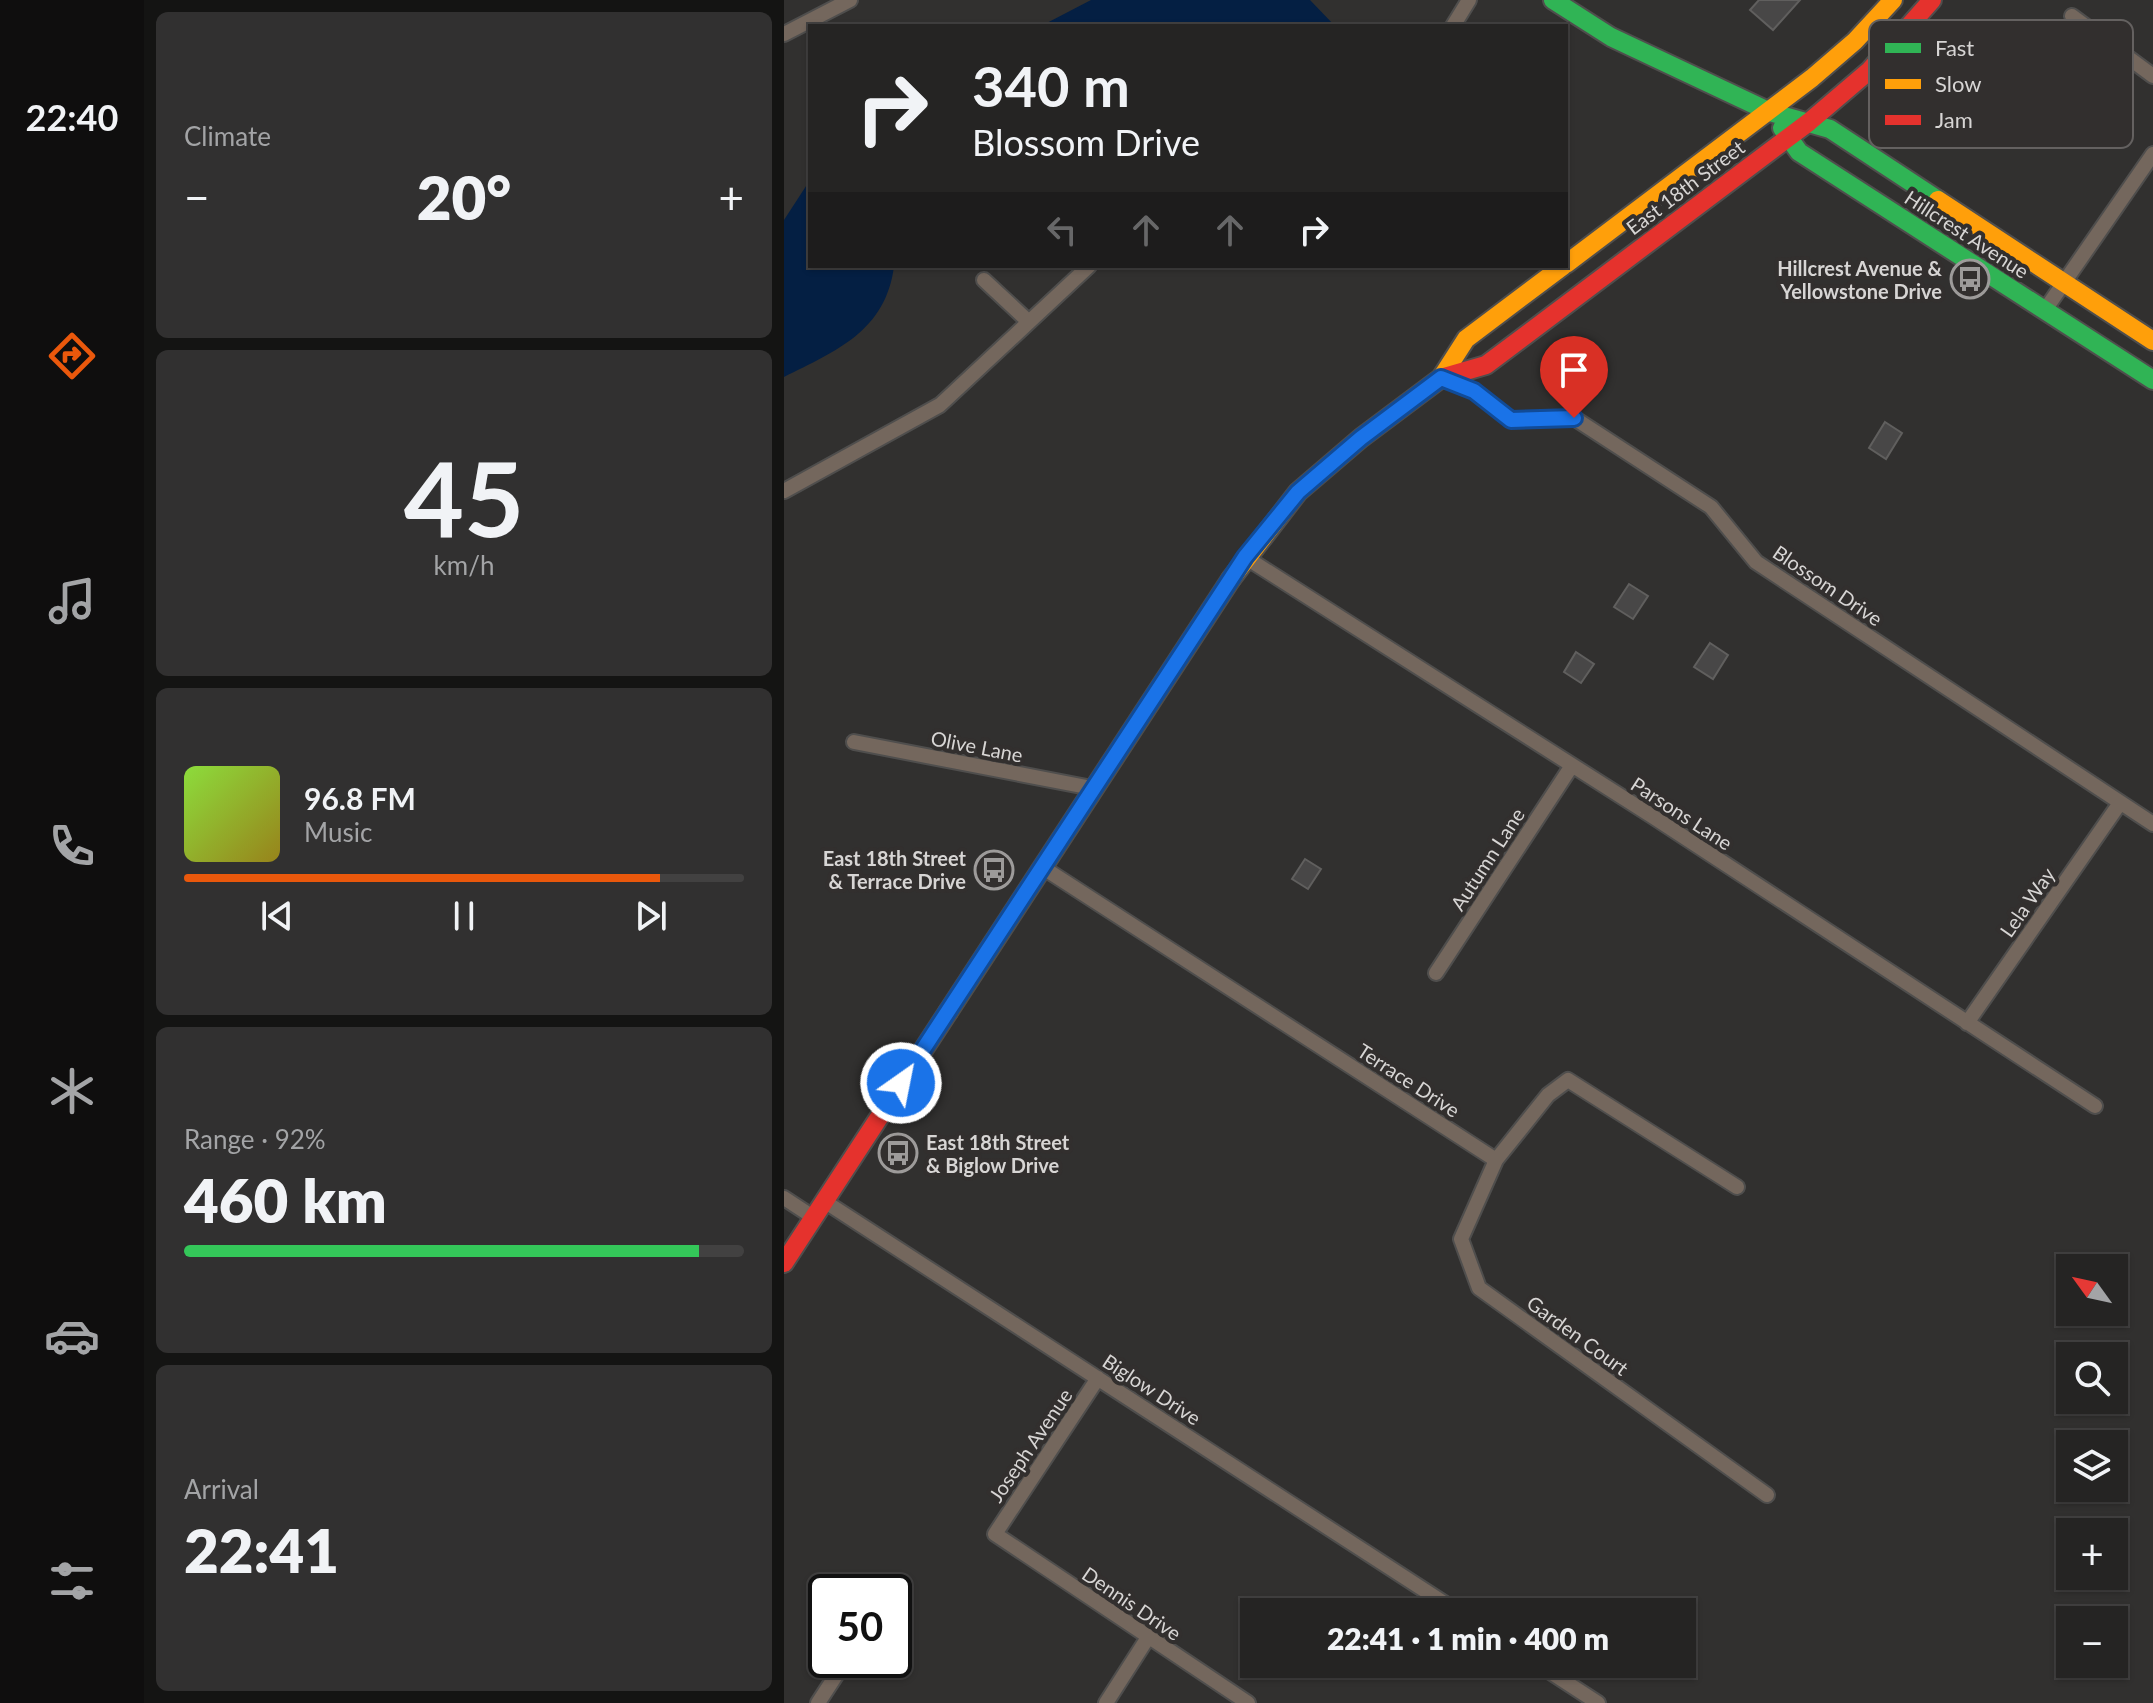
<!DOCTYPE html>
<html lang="en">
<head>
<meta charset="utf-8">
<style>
	:root { --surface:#252423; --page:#313030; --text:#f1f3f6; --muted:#a3a4a6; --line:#424141; --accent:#ea580c }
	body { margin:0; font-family:Lato,sans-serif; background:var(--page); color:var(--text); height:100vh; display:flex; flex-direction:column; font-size:30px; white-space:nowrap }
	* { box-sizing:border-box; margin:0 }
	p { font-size:26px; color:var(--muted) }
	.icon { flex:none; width:44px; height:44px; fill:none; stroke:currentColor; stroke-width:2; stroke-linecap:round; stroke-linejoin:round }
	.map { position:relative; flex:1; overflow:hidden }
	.drawer { display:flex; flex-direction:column; gap:12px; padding:12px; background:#141413; width:640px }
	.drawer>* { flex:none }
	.hud { position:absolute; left:24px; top:24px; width:760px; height:244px; border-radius:0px; box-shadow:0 2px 6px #0004,0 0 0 2px var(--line); background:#252423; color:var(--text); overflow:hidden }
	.needle { width:52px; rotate:303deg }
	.buttons { position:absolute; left:1272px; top:1254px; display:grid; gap:16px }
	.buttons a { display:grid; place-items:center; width:72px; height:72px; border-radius:0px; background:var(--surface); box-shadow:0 2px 6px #0004,0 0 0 2px var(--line); font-size:40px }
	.speed { position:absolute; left:24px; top:1574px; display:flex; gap:16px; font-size:40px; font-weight:700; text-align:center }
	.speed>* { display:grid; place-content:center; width:104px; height:104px; border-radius:50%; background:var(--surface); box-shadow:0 2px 6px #0004,0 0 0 2px var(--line); line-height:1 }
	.speed .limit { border:4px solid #111; border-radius:12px; background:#fff; color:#111 }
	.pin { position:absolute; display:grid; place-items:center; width:68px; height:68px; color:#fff; margin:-82px -34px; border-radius:50% 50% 50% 0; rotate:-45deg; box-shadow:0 0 8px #0007 }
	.pin .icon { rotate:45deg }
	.me { position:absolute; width:88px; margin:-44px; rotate:33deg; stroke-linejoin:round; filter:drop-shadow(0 0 6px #0008) }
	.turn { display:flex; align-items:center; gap:28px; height:168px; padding:0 32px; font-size:36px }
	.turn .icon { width:104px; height:104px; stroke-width:2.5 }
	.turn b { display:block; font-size:56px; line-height:68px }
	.lanes { display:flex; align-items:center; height:76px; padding:0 32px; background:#0003; justify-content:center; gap:40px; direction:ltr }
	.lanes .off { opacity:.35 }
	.big { font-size:60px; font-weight:800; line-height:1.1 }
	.drawer .widget { flex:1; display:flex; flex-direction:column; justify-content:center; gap:12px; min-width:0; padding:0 28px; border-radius:12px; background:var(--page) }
	.drawer .dial { align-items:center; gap:0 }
	.dial b { font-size:104px; line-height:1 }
	.song { display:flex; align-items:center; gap:24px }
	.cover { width:96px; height:96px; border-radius:12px; background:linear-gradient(135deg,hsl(90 70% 55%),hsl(50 70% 35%)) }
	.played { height:8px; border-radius:4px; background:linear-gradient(90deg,var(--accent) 85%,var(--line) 85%) }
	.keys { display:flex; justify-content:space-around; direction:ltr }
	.heat { display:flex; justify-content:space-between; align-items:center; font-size:44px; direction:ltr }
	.charge { height:12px; border-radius:6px; background:linear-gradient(90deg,#34c759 92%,var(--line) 0) }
	.trip { position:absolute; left:456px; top:1598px; width:456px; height:80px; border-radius:0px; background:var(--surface); box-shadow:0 2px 6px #0004,0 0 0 2px var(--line); font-weight:800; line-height:80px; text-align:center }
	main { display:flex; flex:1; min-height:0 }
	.menu { display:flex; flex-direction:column; width:144px; justify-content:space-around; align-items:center; background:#0f0e0e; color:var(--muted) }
	.menu .icon { width:56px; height:56px }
	.menu .current { color:var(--accent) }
	.menu b { font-size:36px; color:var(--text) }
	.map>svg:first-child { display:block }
</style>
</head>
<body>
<main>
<nav class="menu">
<b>22:40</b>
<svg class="icon current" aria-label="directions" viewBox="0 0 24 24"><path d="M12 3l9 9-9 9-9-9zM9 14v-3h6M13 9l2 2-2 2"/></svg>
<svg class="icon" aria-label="music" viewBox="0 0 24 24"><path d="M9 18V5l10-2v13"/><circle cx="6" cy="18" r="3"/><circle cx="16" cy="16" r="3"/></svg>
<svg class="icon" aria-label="phone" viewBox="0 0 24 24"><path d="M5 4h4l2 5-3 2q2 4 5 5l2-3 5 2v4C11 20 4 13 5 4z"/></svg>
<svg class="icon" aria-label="climate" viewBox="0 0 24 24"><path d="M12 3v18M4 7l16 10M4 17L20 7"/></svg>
<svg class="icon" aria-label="car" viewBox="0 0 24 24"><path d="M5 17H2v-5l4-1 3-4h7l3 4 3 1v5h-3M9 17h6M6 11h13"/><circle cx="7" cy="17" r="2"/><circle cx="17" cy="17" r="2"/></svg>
<svg class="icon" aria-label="filters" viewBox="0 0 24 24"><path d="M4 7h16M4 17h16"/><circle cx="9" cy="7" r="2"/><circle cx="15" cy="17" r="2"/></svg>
</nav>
<section class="drawer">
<div class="widget"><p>Climate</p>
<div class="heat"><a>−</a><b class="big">20°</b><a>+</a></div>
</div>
<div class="widget dial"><b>45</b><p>km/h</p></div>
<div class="widget">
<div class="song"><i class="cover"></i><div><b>96.8 FM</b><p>Music</p></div></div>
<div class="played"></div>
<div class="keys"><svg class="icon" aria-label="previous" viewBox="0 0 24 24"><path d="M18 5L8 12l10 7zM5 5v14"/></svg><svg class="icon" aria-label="pause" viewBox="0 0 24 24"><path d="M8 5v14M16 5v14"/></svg><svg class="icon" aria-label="next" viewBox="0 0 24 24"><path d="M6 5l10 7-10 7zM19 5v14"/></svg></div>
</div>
<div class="widget"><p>Range · 92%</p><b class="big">460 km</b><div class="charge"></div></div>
<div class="widget"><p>Arrival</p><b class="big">22:41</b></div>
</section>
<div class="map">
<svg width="1369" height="1703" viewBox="0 0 1369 1703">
	<rect width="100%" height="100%" fill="#31302f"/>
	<!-- water -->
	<path fill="#041f43" d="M307,0h219l25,26h-294z
		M26,180v86h84c-8,65 -58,85 -110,111v-157z"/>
	<!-- building -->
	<path fill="#484747" stroke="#605f5e" stroke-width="2" d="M975,0h41l-27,30 -23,-20z
		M1101,422l17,11 -16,26 -17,-11z
		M845,584l19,12 -15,23 -19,-12z
		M926,643l18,12 -15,24 -19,-12z
		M792,652l18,12 -13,19 -17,-11z
		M521,859l16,10 -13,20 -16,-10z"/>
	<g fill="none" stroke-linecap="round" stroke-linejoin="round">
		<defs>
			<path id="street" d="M1288,16l81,60
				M669,26l16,-26
				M0,34l66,-34
				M200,280l44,41
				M1261,310l108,-156
				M658,378l32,13 37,29 63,-2 137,89 45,55 397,262
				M0,491l156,-86 149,-139
				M461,557l407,259 443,290
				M70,742l238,46
				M258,867l454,293 52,-65 20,-15 169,107
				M652,973l135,-206
				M1183,1023l153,-220
				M712,1160l-35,79 18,49 288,207
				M0,1198l29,19
				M40,1201l634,411
				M314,1378l-103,156 253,169
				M94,1592v-3
				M754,1664l60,39
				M34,1703l28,-43
				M322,1703l41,-64"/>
			<path id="fast" d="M769,0l58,37 159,75 60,17 108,71
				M998,128l17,24 354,228
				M164,1012l283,-433"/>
			<path id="slow" d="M1154,200l215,141
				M782,264l246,-186 43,-37 38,-41
				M447,579l67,-87 63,-54 80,-60 25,-39 97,-73"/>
			<path id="jam" d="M657,378l45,-13 323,-243 61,-52 62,-70
				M0,1263l164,-251"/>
		</defs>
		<!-- street casing -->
		<use href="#street" stroke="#4f4e4d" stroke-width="18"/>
		<!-- fast casing -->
		<use href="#fast" stroke="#4f4e4d" stroke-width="22"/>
		<!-- slow casing -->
		<use href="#slow" stroke="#4f4e4d" stroke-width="22"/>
		<!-- jam casing -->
		<use href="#jam" stroke="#4f4e4d" stroke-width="22"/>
		<!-- street -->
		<use href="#street" stroke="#74675d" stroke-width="14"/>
		<!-- fast -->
		<use href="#fast" stroke="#30b455" stroke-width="18"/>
		<!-- slow -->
		<use href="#slow" stroke="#ff9f0a" stroke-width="18"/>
		<!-- jam -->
		<use href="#jam" stroke="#e5322d" stroke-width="18"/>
	</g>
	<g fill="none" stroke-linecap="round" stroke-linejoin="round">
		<defs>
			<path id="route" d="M117,1083l344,-526 53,-65 63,-54 80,-60 33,13 37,29 63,-2"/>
		</defs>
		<!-- route casing -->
		<use href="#route" stroke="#114b97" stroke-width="20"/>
		<!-- route -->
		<use href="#route" stroke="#1a73e8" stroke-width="14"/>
	</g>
	<!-- icons -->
	<defs>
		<symbol id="bus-ring" viewBox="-11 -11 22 22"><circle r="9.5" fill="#322f2e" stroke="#9d9b9a" stroke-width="1.5"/><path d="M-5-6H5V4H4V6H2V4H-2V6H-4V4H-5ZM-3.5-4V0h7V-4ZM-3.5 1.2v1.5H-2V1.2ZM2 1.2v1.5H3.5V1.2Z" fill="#9d9b9a"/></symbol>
	</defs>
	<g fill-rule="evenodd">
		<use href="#bus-ring" x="1164" y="257" width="44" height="44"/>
		<use href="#bus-ring" x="188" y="848" width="44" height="44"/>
		<use href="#bus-ring" x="92" y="1131" width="44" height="44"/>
	</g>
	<g text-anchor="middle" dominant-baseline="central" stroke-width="8" stroke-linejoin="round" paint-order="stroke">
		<!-- street labels -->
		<g font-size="20" fill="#d7d5d4" stroke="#322f2e">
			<text transform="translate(901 187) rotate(-37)">East 18th Street</text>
			<text transform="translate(1183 234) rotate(33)">Hillcrest Avenue</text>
			<text transform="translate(1044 585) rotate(34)">Blossom Drive</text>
			<text transform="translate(193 746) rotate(11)">Olive Lane</text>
			<text transform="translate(898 813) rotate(33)">Parsons Lane</text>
			<text transform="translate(703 859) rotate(-57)">Autumn Lane</text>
			<text transform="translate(1243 902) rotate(-55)">Lela Way</text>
			<text transform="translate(625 1080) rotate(33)">Terrace Drive</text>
			<text transform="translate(794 1335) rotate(36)">Garden Court</text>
			<text transform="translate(368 1389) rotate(33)">Biglow Drive</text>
			<text transform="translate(246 1445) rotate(-56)">Joseph Avenue</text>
			<text transform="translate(348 1603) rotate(34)">Dennis Drive</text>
		</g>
		<!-- poi labels -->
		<g font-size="20" font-weight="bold" fill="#d7d5d4" stroke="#322f2e" text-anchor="end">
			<text x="1158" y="268">Hillcrest Avenue &amp;<tspan x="1158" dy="23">Yellowstone Drive</tspan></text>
			<text x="182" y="858">East 18th Street<tspan x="182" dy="23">&amp; Terrace Drive</tspan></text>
			<text x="142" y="1142" text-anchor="start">East 18th Street<tspan x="142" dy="23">&amp; Biglow Drive</tspan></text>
		</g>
	</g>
	<!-- legend -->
	<rect x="1085" y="20" width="264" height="128" rx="12" fill="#322f2e" stroke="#646160" stroke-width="2"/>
	<rect x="1101" y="43" width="36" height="10" fill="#30b455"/>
	<rect x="1101" y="79" width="36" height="10" fill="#ff9f0a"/>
	<rect x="1101" y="115" width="36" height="10" fill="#e5322d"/>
	<g font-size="22" fill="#d7d5d4">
		<text x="1151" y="56">Fast</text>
		<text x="1151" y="92">Slow</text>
		<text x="1151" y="128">Jam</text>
	</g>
</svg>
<div class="buttons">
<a><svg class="needle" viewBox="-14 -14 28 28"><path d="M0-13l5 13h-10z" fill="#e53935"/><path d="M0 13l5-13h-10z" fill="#a3a4a6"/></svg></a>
<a><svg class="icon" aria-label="search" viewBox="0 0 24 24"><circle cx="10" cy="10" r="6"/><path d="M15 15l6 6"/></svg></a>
<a><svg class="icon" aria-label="layers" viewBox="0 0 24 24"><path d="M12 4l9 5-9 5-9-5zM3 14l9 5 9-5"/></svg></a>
<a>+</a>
<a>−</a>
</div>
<div class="speed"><div class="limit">50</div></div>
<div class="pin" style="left:790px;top:418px;background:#d93025"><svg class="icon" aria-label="arrive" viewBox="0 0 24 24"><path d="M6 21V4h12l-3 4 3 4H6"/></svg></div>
<svg class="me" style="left:117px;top:1083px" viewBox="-20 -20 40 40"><circle r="17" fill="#1a73e8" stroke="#fff" stroke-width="3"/><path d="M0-11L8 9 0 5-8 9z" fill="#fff"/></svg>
<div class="trip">22:41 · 1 min · 400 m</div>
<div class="hud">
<div class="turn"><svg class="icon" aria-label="right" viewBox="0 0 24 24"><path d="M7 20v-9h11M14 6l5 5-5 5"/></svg><div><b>340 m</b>Blossom Drive</div></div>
<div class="lanes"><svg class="icon off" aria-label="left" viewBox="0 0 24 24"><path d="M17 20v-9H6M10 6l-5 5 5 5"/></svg><svg class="icon off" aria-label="ahead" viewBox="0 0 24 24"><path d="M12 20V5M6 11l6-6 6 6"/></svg><svg class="icon off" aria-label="ahead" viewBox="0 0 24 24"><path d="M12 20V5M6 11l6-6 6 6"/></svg><svg class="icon" aria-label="right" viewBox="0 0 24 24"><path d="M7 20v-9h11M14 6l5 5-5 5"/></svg></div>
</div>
</div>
</main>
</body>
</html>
